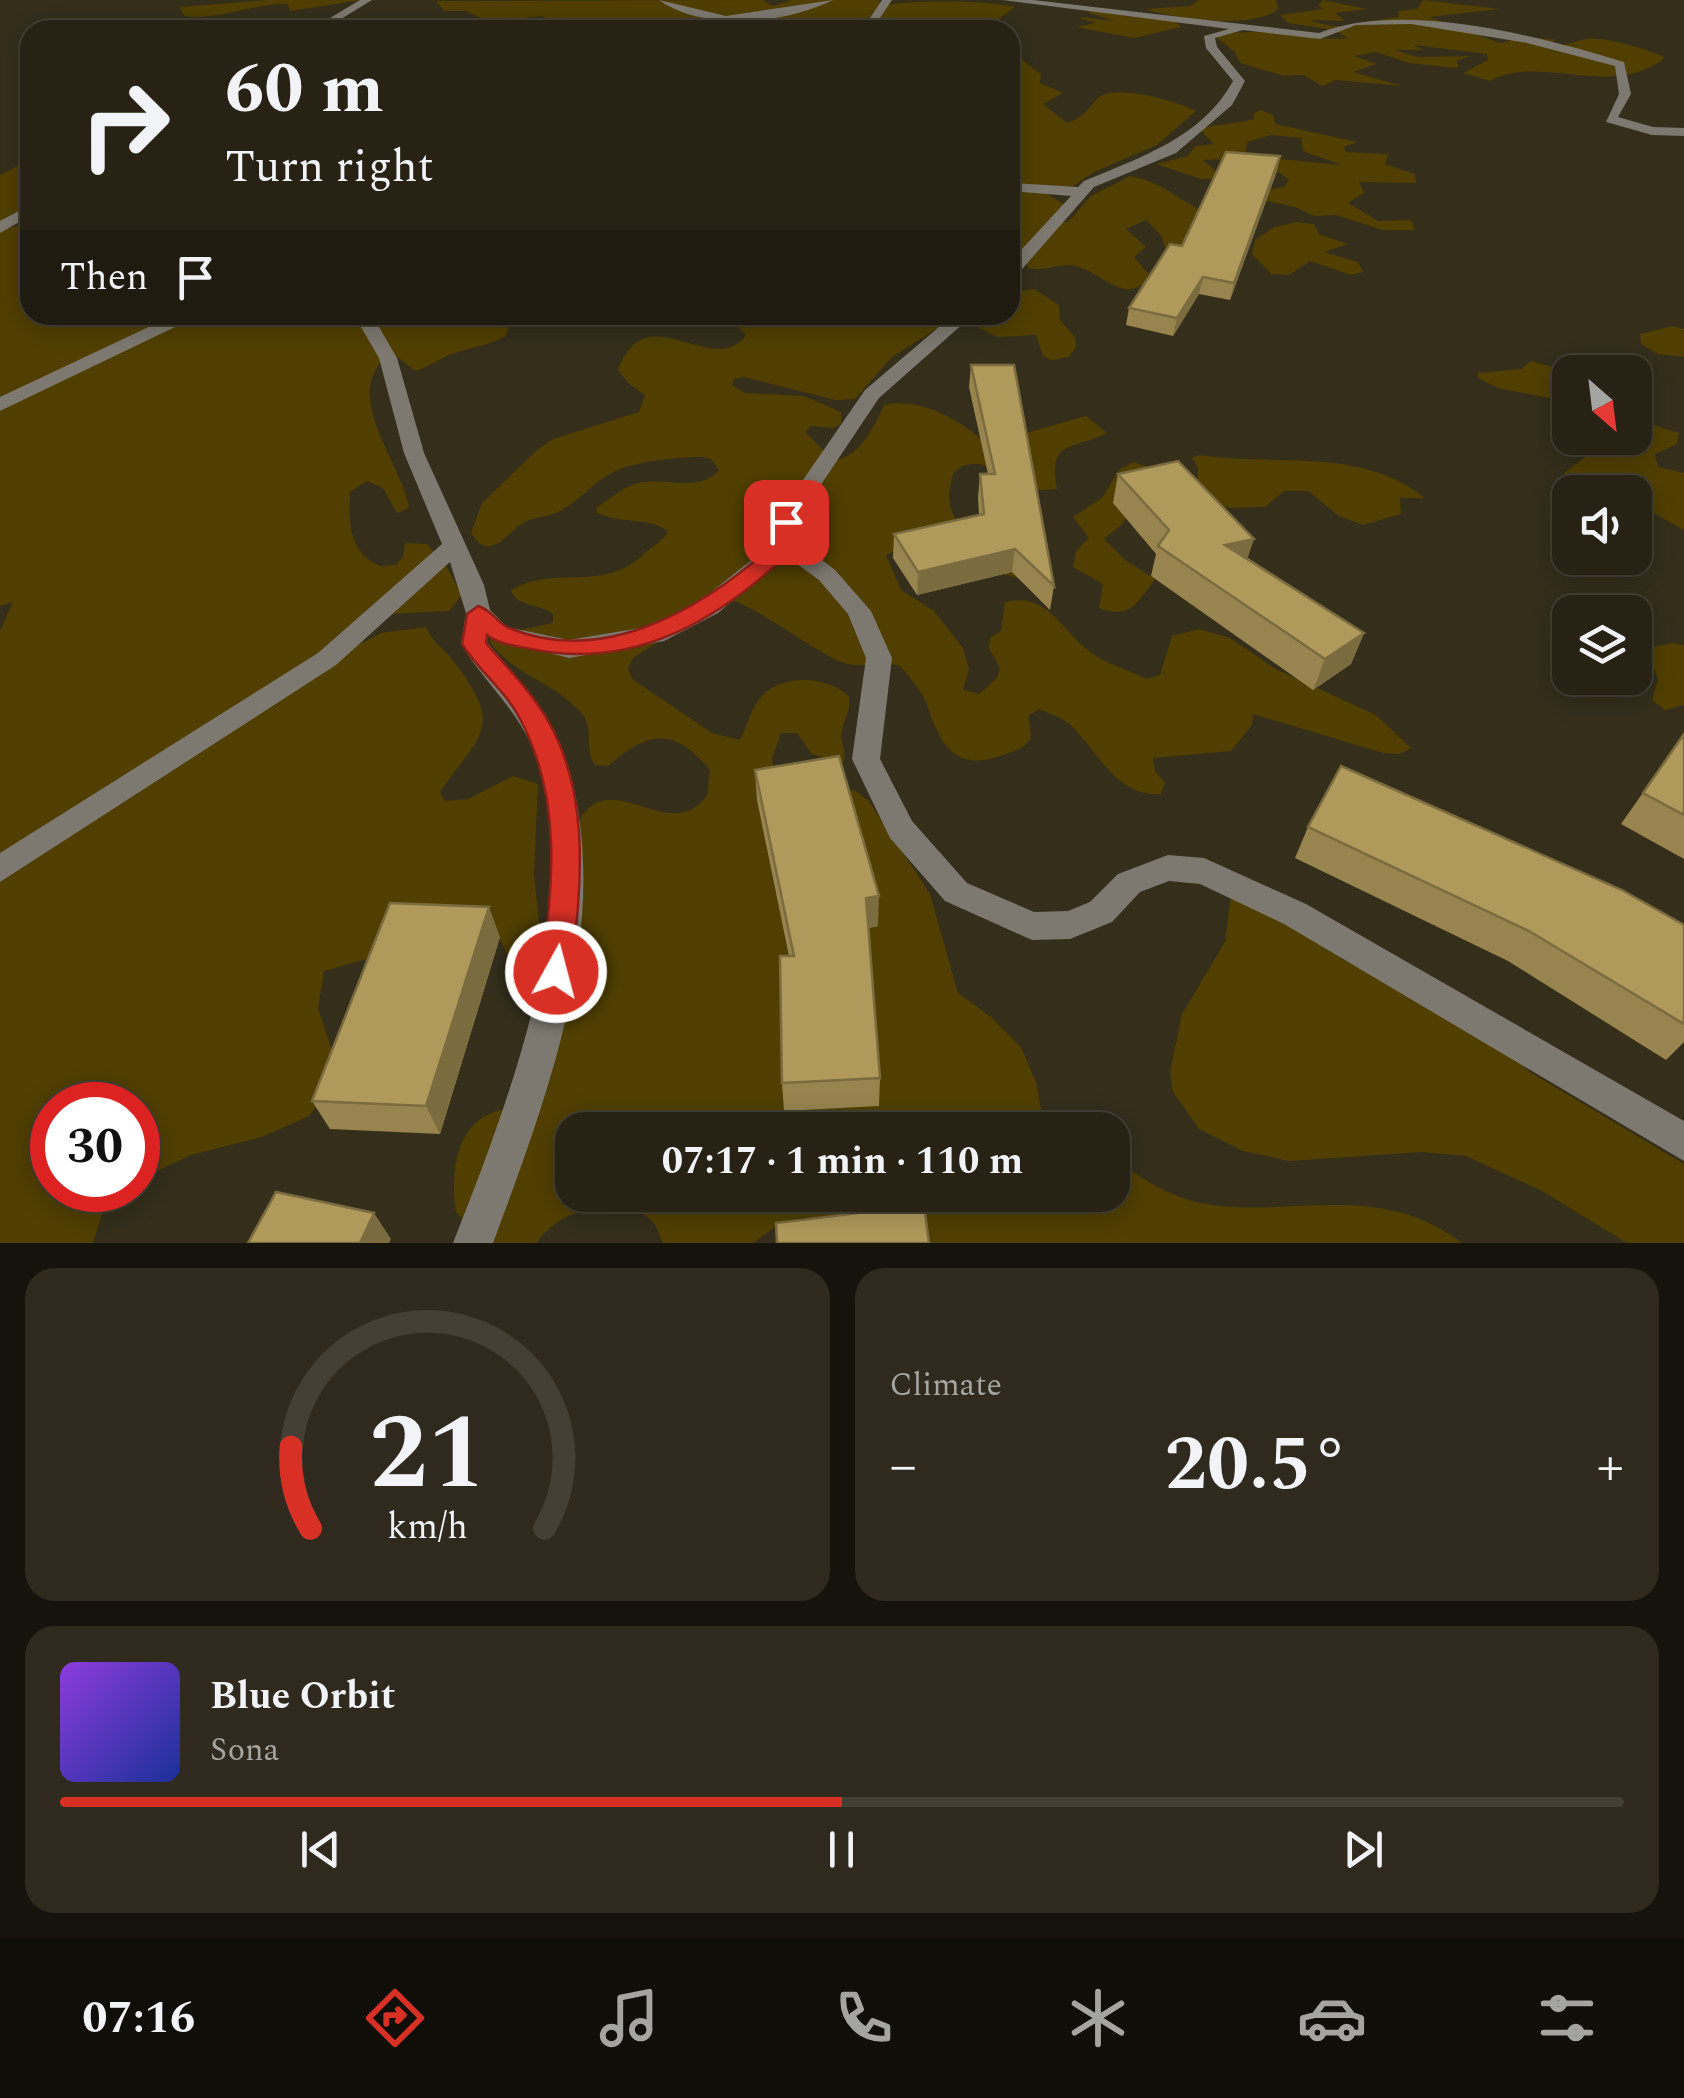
<!DOCTYPE html>
<html lang="en">
<head>
<meta charset="utf-8">
<style>
	:root { --surface:#272214; --page:#2f2a1d; --text:#f1f3f6; --muted:#a4a4a0; --line:#433f34; --accent:#d93025 }
	body { margin:0; font-family:Spectral,serif; background:var(--page); color:var(--text); height:100vh; display:flex; flex-direction:column; font-size:38px; white-space:nowrap }
	* { box-sizing:border-box; margin:0 }
	p { font-size:32px; color:var(--muted) }
	.icon { flex:none; width:55px; height:55px; fill:none; stroke:currentColor; stroke-width:2; stroke-linecap:round; stroke-linejoin:round }
	.map { position:relative; height:1243px; overflow:hidden }
	.details { display:flex; flex-direction:column; gap:25px; padding:25px; background:#15130b; flex:1 }
	.details>* { flex:none }
	.guide { position:absolute; left:20px; top:20px; width:1000px; height:305px; border-radius:30px; box-shadow:0 5px 25px #0003,0 0 0 2px var(--line); background:#272214; color:var(--text); overflow:hidden }
	.needle { width:65px; rotate:152deg }
	.buttons { position:absolute; left:1552px; top:355px; display:grid; gap:20px }
	.buttons a { display:grid; place-items:center; width:100px; height:100px; border-radius:20px; background:var(--surface); box-shadow:0 5px 25px #0003,0 0 0 2px var(--line); font-size:50px }
	.speed { position:absolute; left:30px; top:1082px; display:flex; gap:20px; font-size:50px; font-weight:700; text-align:center }
	.speed>* { display:grid; place-content:center; width:130px; height:130px; border-radius:50%; background:var(--surface); box-shadow:0 5px 25px #0003,0 0 0 2px var(--line); line-height:1 }
	.speed .limit { border:15px solid #d22; background:#fff; color:#111 }
	.pin { position:absolute; display:grid; place-items:center; width:85px; height:85px; color:#fff; margin:-42px; border-radius:20px; box-shadow:0 5px 15px #0006 }
	.me { position:absolute; width:110px; margin:-55px; rotate:7deg; stroke-linejoin:round; filter:drop-shadow(0 0 8px #0008) }
	.turn { display:flex; align-items:center; gap:35px; height:210px; padding:0 40px; font-size:45px }
	.turn .icon { width:130px; height:130px; stroke-width:2.5 }
	.turn b { display:block; font-size:70px; line-height:85px }
	.then { display:flex; align-items:center; height:95px; padding:0 40px; background:#0003; gap:20px; font-size:38px }
	.big { font-size:75px; font-weight:700; line-height:1.1 }
	.details .widget { flex:1; display:flex; flex-direction:column; justify-content:center; gap:15px; min-width:0; padding:0 35px; border-radius:30px; background:var(--page) }
	.details .dial { align-items:center; gap:0 }
	.dial svg { height:260px; overflow:visible; fill:none; stroke:var(--line); stroke-width:7; stroke-linecap:round; text-anchor:middle }
	.dial text { fill:var(--text); stroke:none }
	.song { display:flex; align-items:center; gap:30px }
	.cover { width:120px; height:120px; border-radius:15px; background:linear-gradient(135deg,hsl(270 70% 55%),hsl(230 70% 35%)) }
	.played { height:10px; border-radius:5px; background:linear-gradient(90deg,var(--accent) 50%,var(--line) 50%) }
	.keys { display:flex; justify-content:space-around; direction:ltr }
	.heat { display:flex; justify-content:space-between; align-items:center; font-size:55px; direction:ltr }
	.details .tiles { flex:1; display:grid; gap:25px; grid-template-columns:1fr 1fr }
	.widget:last-child { grid-column:span 2 }
	.trip { position:absolute; left:555px; top:1112px; width:575px; height:100px; border-radius:30px; background:var(--surface); box-shadow:0 5px 25px #0003,0 0 0 2px var(--line); font-weight:700; line-height:100px; text-align:center }
	.dock { display:flex; height:160px; justify-content:space-around; align-items:center; background:#100e08; color:var(--muted) }
	.dock .icon { width:70px; height:70px }
	.dock .on { color:var(--accent) }
	.dock b { font-size:45px; color:var(--text) }
	.map>svg:first-child { display:block }
</style>
</head>
<body>
<div class="map">
<svg width="1684" height="1243" viewBox="0 0 1684 1243">
	<rect width="100%" height="100%" fill="#342e1b"/>
	<!-- green -->
	<path fill="#503f00" d="M267,0h95l-72,11 -2,-7c-35,-1 -67,17 -104,12l-4,-9z
		M762,0l11,6 18,-6h87l5,5c33,-5 102,-5 132,2l-16,12 1,11h-451l-1,-11 -6,-3 -53,6 -23,-11h-22l-8,-10z
		M1199,0h77l2,9c-24,21 -104,10 -132,0l44,-3z
		M1323,0l44,9 -32,4 10,8 -34,-1c30,14 57,0 88,-3l-1,-6 19,-2 6,-9 77,9 -71,8 71,26 24,-6 33,3 -7,2 4,4c13,0 20,-5 32,-7 16,-3 64,10 79,19 -54,42 -125,-5 -175,23l-27,-8 25,-13 -1,-6 -73,-9 10,5h-30l24,7 52,-1 -14,5 3,6 -4,1 -46,-5 -33,-11 -22,4 23,8 -24,8 49,14 -66,-6 -14,6 -18,-11 -20,1 -44,-13 -5,-11 -19,-15c42,-14 91,6 132,1l-14,-8 -46,-7 -8,-8 43,-6 -5,-4z
		M1106,8l18,8 50,4 7,7 -47,11 -58,-11 20,-4 -17,-5 4,-1 31,4 -27,-9z
		M1010,51l31,23 -1,9 23,10 -20,11 24,19c16,-5 20,-13 30,-24 17,-17 81,3 99,12l-39,34 -63,27 -21,14 -32,4 24,15 -6,17h9l23,-26 39,-20c34,5 54,30 85,40l-15,18 -32,22 -7,-21 -15,-15 -20,9 20,18 -12,10 18,21c-31,30 -52,-11 -83,-13 -14,0 -27,7 -41,3l-3,-8 -15,6z
		M1260,110l13,5 2,9 82,18 -13,5 2,5 42,2 -3,10 30,10 1,9 -57,-1 5,11 -16,10 30,18 33,-1 4,10h-33l-46,-15 -22,1 -19,-9 -56,-12 46,-8 4,-8 -21,-13 11,-7 63,6 -39,-14 -2,-13 -30,-3 -24,7 -2,16 -42,2 21,18 -23,1 -45,-15 32,-8 7,-10 19,-2 -15,-15c17,-5 37,-5 55,-10l-1,-5z
		M30,160v51l-22,18 22,-8v94h468l11,11 -3,10c-17,10 -36,11 -54,18 -13,5 -23,13 -36,17l-19,-14 -17,6c-32,42 21,99 29,145l-12,5 -14,-25 -16,-7 -17,11c-2,29 -1,63 31,74l15,-1 7,-8 2,-14 22,1 18,20 17,31 -13,16 -61,3 -32,32 25,-13 45,-6c7,17 19,22 29,36 51,67 23,72 -15,129l5,9 23,-2 45,-23 25,8 -4,91 6,55 17,-3 25,-112c34,-46 90,31 125,-20l3,-25c-37,-43 -60,-40 -102,-4l-13,-1c-12,-18 0,-35 -13,-51 -29,-34 -66,-36 -93,-73l10,-7 54,-11v-9c-12,-11 -37,-6 -42,-24 47,-27 90,5 134,-37 8,-8 18,-11 23,-22 -20,-14 -48,-7 -71,-18v-6c11,-7 23,-17 35,-22 27,-11 66,10 87,-15l-8,-11 -9,-2c-25,0 -61,4 -84,13 -22,9 -36,29 -56,40 -11,7 -25,6 -37,12 -18,9 -35,43 -54,11l11,-30 55,-53 16,-11 86,-27 6,-17 -17,-12 -10,-13c28,-78 95,11 128,-35l-18,-20h22l14,8 8,-8h238v-23l24,-3 25,16 1,15 15,17 1,10 -7,10 -18,3 -8,-4 -7,-21 -39,2 -29,-15 -19,-1 -57,36 -37,42 -20,1 -91,-23 -10,2 -2,6 13,8 59,3 37,16v12l-8,4 -22,-2 -6,6 29,29c26,-5 40,-34 50,-56 34,-8 72,13 97,34l27,-1 78,-22 21,17c-33,17 -60,6 -50,56 -8,0 -18,2 -26,0 -28,-5 -47,-41 -77,-17 -19,52 23,71 61,94l4,12 -123,-28 -10,5 15,35 33,21 29,37 6,21 -6,21 16,4 18,-16 3,-10 -11,-20 1,-10 11,-7 4,-29c43,-10 55,27 84,49 16,13 40,19 58,28l13,-4 12,-39 27,-7 31,9 46,31 100,46 35,33 -12,6 -16,-1 -130,-39 -1,11 -21,26 -78,7 2,13 10,12 -4,11c-47,3 -63,-45 -93,-71 -8,-6 -20,-10 -29,-14l-10,6 2,24c-10,12 -21,14 -34,18 -44,14 -58,-16 -70,-52 -5,-15 -17,-27 -27,-39 -19,-6 -38,3 -56,-3 -31,-11 -96,-64 -120,-64l-91,59 -5,10 4,11 80,54 28,7c7,-13 11,-32 21,-43 21,-24 66,-21 88,-1 2,14 -4,21 -7,34 -3,14 6,19 1,33l-31,-9 -15,-21h-16l-9,25 2,13 81,20 13,9 62,94 28,99 33,24 30,30 16,38 7,45h-472v65h540l1,-38c26,20 54,39 88,46 88,17 176,-25 261,40h-564l-94,-26 -23,6 -28,20h-90c-3,-6 -6,-17 -11,-22 -30,-31 -96,-10 -115,22h-50l-31,-31c-7,-48 3,-103 61,-104l22,-127 -19,1 -21,-45 -114,17 -61,17 -6,37 15,46 -9,43 -15,19 -47,21 -71,18 -53,25v-75h-86v85h69l-17,18 -11,35h-93v-612l13,-29 -13,4v-431z
		M1297,222l17,2 5,10 29,10 -24,8 34,10 5,10 -12,3 -41,-14 -21,14 -18,-1 -19,-20 3,-14 20,-13z
		M1673,326l11,3v28l-26,-3 -17,-10 -1,-10z
		M1531,361l39,11v30l-72,-14 -20,-10v-5l43,-4z
		M1635,419l44,14 -2,11 -22,10 3,13 26,6v57l-49,-27v-11h-43l-28,-19 36,-27 -2,-8h37z
		M1200,455c75,12 160,-9 225,43h-25l1,16 -38,11 -24,-9 -31,-25h-24l-19,16 -36,1 -32,-14 1,-26 -6,-10z
		M1133,462l43,14 -47,35 -6,13 -19,15 21,21 30,19c-18,24 -25,41 -56,29l4,-24 -30,-17 3,-16 13,-13 -16,-21 30,-20 16,-27z
		M1673,643l11,2v60l-19,5 -13,-10 6,-20 -11,-32z
		M1244,889l98,70 149,77 39,36 154,92v79h-57l-85,-52 -76,-35 -44,-4 -133,9 -46,-10 -44,-22 -26,-37 -3,-20 12,-58 43,-72 6,-47z"/>
	<g fill="none" stroke-linecap="round" stroke-linejoin="round">
		<!-- minor -->
		<path fill="#7d7970" fill-rule="evenodd" d="M360,0h12l-49,30h-13z
			M659,0l67,16 107,-16c-48,24 -129,32 -174,0z
			M882,0h10l-20,30h-10z
			M1002,0h31l286,33c83,-33 220,3 305,29l7,32 -13,23 35,10 31,1v8l-32,-1 -46,-13 13,-28 -4,-28 -88,-23 -116,-19 -55,1 -36,14 -77,-9 -28,8 2,9 28,34 -13,24 -56,48 -82,34 -78,89 -6,1v-15l61,-66 -61,-5v-8l68,4 6,-6c55,-23 119,-44 149,-100l-27,-33 -2,-12 25,-7z
			M30,205v11l-30,17v-12z
			M174,315h26l-200,96v-14z
			M354,315h18l25,43 27,95 60,132 6,25 17,17 62,13 89,-15 42,-24 74,-59v-20l91,-132 88,-75h20l-94,83 -83,124 1,19 38,29 36,41 21,47 -12,101 32,62 55,62 67,29 34,-1 22,-9 28,-28 50,-19 36,3 102,46 378,217v40l-400,-237 -84,-40 -31,-3 -29,11 -28,30 -42,17 -38,1 -87,-39 -55,-63 -38,-79 14,-101 -18,-44 -29,-34 -33,-24 -68,57 -54,28 -95,17 -81,-21 -1,5c33,39 68,77 82,127 44,157 -22,328 -76,474h-40c51,-130 134,-340 86,-479 -18,-53 -51,-76 -78,-120l5,-31 -16,-51 -114,103 -336,217v-29l318,-200 124,-109 -38,-91 -25,-95z"/>
	</g>
	<!-- wall -->
	<path fill="#97844e" d="M1277,171l-47,129 -31,-6 -26,42 -47,-11 3,-17 53,-62z
		M971,365l83,221 -4,24 -38,-38 -95,23 -24,-37 1,-24 85,-19 -1,-18 2,-23h8l-19,-87z
		M1118,474l246,159 -13,31 -38,26 -162,-114 5,-22 -43,-51z
		M1684,734v125l-63,-35z
		M755,770l123,156 -9,2 11,150 -1,28 -95,5 -2,-28 7,-127 -32,-156z
		M1308,827l376,98v117l-18,18 -158,-99 -213,-103z
		M500,937l-60,197 -110,-5 -18,-28z"/>
	<!-- shaded-wall -->
	<path fill="#7b6c40" d="M1280,156l-3,15 -47,129 4,-17z
		M1203,277l-4,17 -26,42 4,-18z
		M1254,539l-10,30 -19,-24z
		M1015,549l-3,23 -95,23 1,-23z
		M1364,633l-13,31 -38,26 12,-31z
		M879,896l-1,30 -12,2v-30z
		M489,907l11,30 -60,197 -14,-28z
		M374,1213l17,26 -2,4h-29z"/>
	<!-- building -->
	<path fill="#b09a5b" stroke="#7b6c40" stroke-width="2.5" d="M1226,152l54,4 -46,127 -31,-6 -26,41 -48,-10 41,-64 12,2z
		M971,365h43l40,221 -39,-37 -97,23 -24,-38 90,-20 -4,-40h15z
		M1178,461l76,78 -29,6 139,88 -39,26 -167,-113 11,-16 -51,-56z
		M1684,734v81l-41,-22z
		M839,756l40,140 -13,2 14,180 -98,5 -2,-127h14l-39,-186z
		M1341,766l281,124 62,35v99l-155,-93 -221,-104z
		M390,903l99,4 -63,199 -114,-5z
		M276,1192l98,21 -14,30h-112z
		M924,1205l5,38h-152l-1,-20z"/>
	<!-- route -->
	<path fill="#d93025" stroke="#8d1f18" stroke-width="2.5" d="M786,516l10,6 -2,26c-73,71 -159,123 -263,101 -15,-3 -33,-5 -44,-14l-1,8c16,19 35,38 50,59 57,78 46,182 35,270l-4,10 -11,4 -11,-4 -4,-10c12,-87 22,-174 -22,-255 -14,-27 -41,-47 -57,-73l5,-30 11,-8c14,4 19,17 31,22 97,40 198,-22 267,-86l-1,-20z"/>
</svg>
<div class="buttons">
<a><svg class="needle" viewBox="-14 -14 28 28"><path d="M0-13l5 13h-10z" fill="#e53935"/><path d="M0 13l5-13h-10z" fill="#a4a4a0"/></svg></a>
<a><svg class="icon" aria-label="sound" viewBox="0 0 24 24"><path d="M4 9h4l5-4v14l-5-4H4zM17 9q2 3 0 6"/></svg></a>
<a><svg class="icon" aria-label="layers" viewBox="0 0 24 24"><path d="M12 4l9 5-9 5-9-5zM3 14l9 5 9-5"/></svg></a>
</div>
<div class="speed"><div class="limit">30</div></div>
<div class="pin" style="left:786px;top:522px;background:#d93025"><svg class="icon" aria-label="arrive" viewBox="0 0 24 24"><path d="M6 21V4h12l-3 4 3 4H6"/></svg></div>
<svg class="me" style="left:556px;top:972px" viewBox="-20 -20 40 40"><circle r="17" fill="#d93025" stroke="#fff" stroke-width="3"/><path d="M0-11L8 9 0 5-8 9z" fill="#fff"/></svg>
<div class="trip">07:17 · 1 min · 110 m</div>
<div class="guide">
<div class="turn"><svg class="icon" aria-label="right" viewBox="0 0 24 24"><path d="M7 20v-9h11M14 6l5 5-5 5"/></svg><div><b>60 m</b>Turn right</div></div>
<div class="then">Then<svg class="icon" aria-label="arrive" viewBox="0 0 24 24"><path d="M6 21V4h12l-3 4 3 4H6"/></svg></div>
</div>
</div>
<section class="details">
<div class="tiles">
<div class="widget dial"><svg viewBox="0 0 100 80">
<path d="M14 69A42 42 0 1 1 86 69"/>
<path d="M14 69A42 42 0 0 1 8 44" stroke="#d93025"/>
<text x="50" y="56" font-size="32" font-weight="700">21</text>
<text x="50" y="72" font-size="11">km/h</text>
</svg></div>
<div class="widget"><p>Climate</p>
<div class="heat"><a>−</a><b class="big">20.5°</b><a>+</a></div>
</div>
<div class="widget">
<div class="song"><i class="cover"></i><div><b>Blue Orbit</b><p>Sona</p></div></div>
<div class="played"></div>
<div class="keys"><svg class="icon" aria-label="previous" viewBox="0 0 24 24"><path d="M18 5L8 12l10 7zM5 5v14"/></svg><svg class="icon" aria-label="pause" viewBox="0 0 24 24"><path d="M8 5v14M16 5v14"/></svg><svg class="icon" aria-label="next" viewBox="0 0 24 24"><path d="M6 5l10 7-10 7zM19 5v14"/></svg></div>
</div>
</div>
</section>
<nav class="dock">
<b>07:16</b>
<svg class="icon on" aria-label="directions" viewBox="0 0 24 24"><path d="M12 3l9 9-9 9-9-9zM9 14v-3h6M13 9l2 2-2 2"/></svg>
<svg class="icon" aria-label="music" viewBox="0 0 24 24"><path d="M9 18V5l10-2v13"/><circle cx="6" cy="18" r="3"/><circle cx="16" cy="16" r="3"/></svg>
<svg class="icon" aria-label="phone" viewBox="0 0 24 24"><path d="M5 4h4l2 5-3 2q2 4 5 5l2-3 5 2v4C11 20 4 13 5 4z"/></svg>
<svg class="icon" aria-label="climate" viewBox="0 0 24 24"><path d="M12 3v18M4 7l16 10M4 17L20 7"/></svg>
<svg class="icon" aria-label="car" viewBox="0 0 24 24"><path d="M5 17H2v-5l4-1 3-4h7l3 4 3 1v5h-3M9 17h6M6 11h13"/><circle cx="7" cy="17" r="2"/><circle cx="17" cy="17" r="2"/></svg>
<svg class="icon" aria-label="filters" viewBox="0 0 24 24"><path d="M4 7h16M4 17h16"/><circle cx="9" cy="7" r="2"/><circle cx="15" cy="17" r="2"/></svg>
</nav>
</body>
</html>
